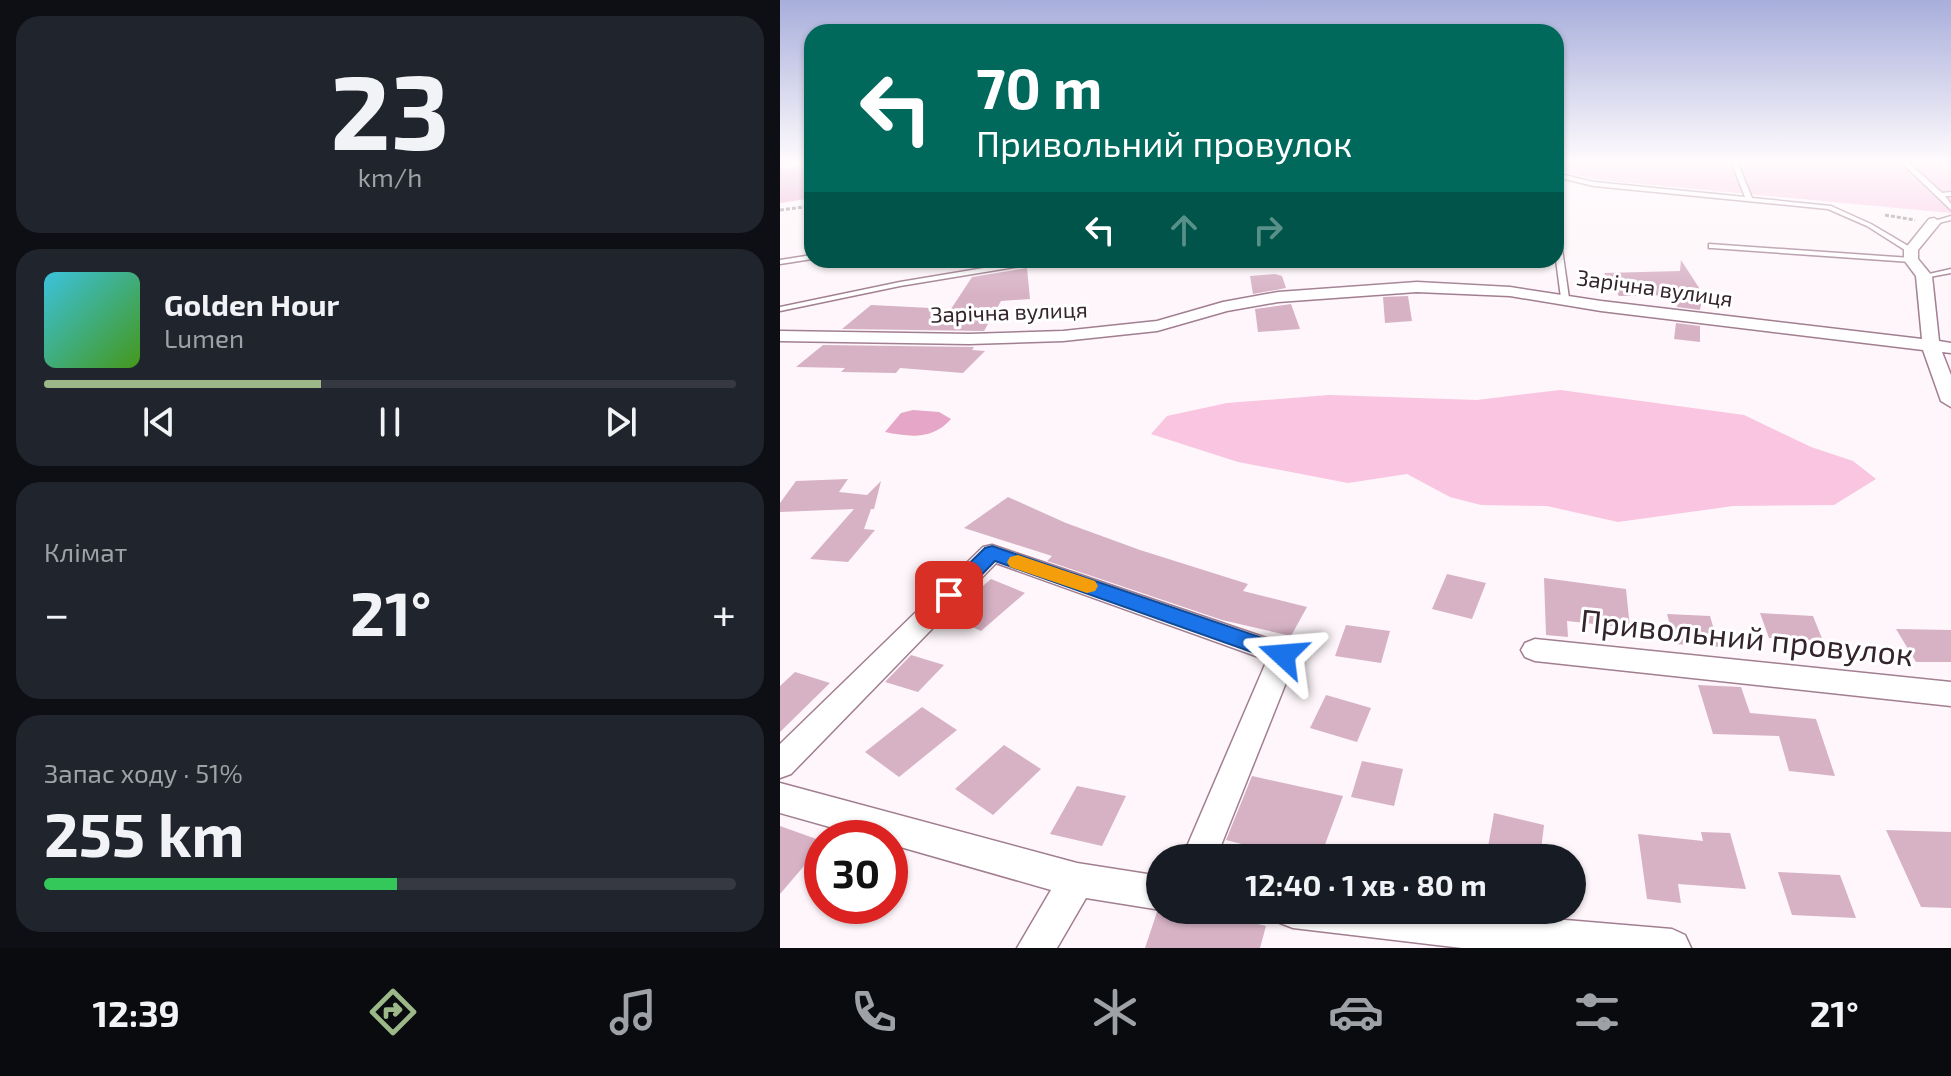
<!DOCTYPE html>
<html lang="uk">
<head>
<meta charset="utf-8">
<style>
	:root { --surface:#171b24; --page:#20242c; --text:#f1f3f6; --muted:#9ea1a6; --line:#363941; --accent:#9cb889 }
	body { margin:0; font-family:"Exo 2",sans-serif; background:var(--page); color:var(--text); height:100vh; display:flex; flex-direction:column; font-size:30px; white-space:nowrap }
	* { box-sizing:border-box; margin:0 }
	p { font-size:26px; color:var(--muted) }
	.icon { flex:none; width:44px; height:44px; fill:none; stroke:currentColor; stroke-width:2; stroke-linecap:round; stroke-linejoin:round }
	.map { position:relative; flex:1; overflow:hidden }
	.details { display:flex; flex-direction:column; gap:16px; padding:16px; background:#0d0f14; width:780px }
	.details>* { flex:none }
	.banner { position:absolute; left:24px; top:24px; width:760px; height:244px; border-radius:24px; box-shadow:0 2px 6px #0004; background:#00695c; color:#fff; overflow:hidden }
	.speed { position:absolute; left:24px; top:820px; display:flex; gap:16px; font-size:40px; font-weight:700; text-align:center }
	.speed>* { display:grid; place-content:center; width:104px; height:104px; border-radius:50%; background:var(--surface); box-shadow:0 2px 6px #0004; line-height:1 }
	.speed .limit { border:12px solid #d22; background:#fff; color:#111 }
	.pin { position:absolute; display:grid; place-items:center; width:68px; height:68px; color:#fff; margin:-34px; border-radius:16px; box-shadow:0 4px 12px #0006 }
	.me { position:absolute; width:88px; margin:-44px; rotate:289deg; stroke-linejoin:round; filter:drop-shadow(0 0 6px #0008) }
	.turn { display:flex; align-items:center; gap:28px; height:168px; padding:0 40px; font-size:36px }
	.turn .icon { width:104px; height:104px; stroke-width:2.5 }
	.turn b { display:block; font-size:56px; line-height:68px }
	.lanes { display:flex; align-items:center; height:76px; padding:0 40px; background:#0003; justify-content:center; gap:40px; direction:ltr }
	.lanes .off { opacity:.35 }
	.big { font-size:60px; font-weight:700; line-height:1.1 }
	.details .tile { flex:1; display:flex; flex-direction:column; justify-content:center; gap:12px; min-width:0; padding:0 28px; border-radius:24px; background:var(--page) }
	.details .dial { align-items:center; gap:0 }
	.dial b { font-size:104px; line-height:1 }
	.song { display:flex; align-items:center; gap:24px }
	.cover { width:96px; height:96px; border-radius:12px; background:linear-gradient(135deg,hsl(190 70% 55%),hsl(100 70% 35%)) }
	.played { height:8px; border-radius:4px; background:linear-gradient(90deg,var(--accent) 40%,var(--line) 40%) }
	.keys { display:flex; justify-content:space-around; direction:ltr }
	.heat { display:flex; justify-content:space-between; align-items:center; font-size:44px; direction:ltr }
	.charge { height:12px; border-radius:6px; background:linear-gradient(90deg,#34c759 51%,var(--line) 0) }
	.trip { position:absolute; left:366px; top:844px; width:440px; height:80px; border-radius:40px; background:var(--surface); box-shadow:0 2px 6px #0004; font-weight:700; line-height:80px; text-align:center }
	.tab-bar { display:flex; height:128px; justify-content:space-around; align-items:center; background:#090b0e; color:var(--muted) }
	.tab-bar .icon { width:56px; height:56px }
	.tab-bar .selected { color:var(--accent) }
	.tab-bar b { font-size:36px; color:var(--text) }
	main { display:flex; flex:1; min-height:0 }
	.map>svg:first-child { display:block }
</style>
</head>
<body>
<main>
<section class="details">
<div class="tile dial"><b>23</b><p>km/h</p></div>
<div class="tile">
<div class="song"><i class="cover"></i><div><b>Golden Hour</b><p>Lumen</p></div></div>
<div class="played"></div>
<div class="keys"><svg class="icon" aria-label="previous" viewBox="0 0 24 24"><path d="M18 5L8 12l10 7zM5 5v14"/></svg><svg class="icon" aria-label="pause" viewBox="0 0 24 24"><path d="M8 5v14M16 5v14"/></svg><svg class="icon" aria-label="next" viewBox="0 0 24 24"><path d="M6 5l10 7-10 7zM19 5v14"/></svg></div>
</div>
<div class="tile"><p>Клімат</p>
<div class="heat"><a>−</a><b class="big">21°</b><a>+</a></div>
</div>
<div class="tile"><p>Запас ходу · 51%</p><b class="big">255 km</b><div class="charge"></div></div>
</section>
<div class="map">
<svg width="1171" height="948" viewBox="0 0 1171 948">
	<rect width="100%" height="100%" fill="#fef6fa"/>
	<!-- green -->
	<path fill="#f9c5e0" d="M776,161h395v52l-351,-33 -44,-10z
		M780,390l184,25 67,32 42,14 23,18 -42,26 -101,1 -115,16 -71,-16 -66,-1 -31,-8 -43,-23 -59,9 -110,-21 -87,-28 16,-18 60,-13 102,-8 148,5z"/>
	<!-- water -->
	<path fill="#e6a6c8" d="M32,165v33l-32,5v-35z
		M133,410l26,2 12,7c-18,21 -41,18 -66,13l16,-19z"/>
	<!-- building -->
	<path fill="#d7b2c5" d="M901,260l22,34 -3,16 -23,-3 1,-12 -59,1 -15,-23 76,-2z
		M247,268l3,31 -29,2 -17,30 -142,-2 29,-24 80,4 21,-32z
		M495,274l7,2 4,12 -33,6 -3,-18z
		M628,296l4,25 -27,2 -2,-26z
		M511,304l9,25 -42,3 -3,-23z
		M896,323l24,3v16l-26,-3z
		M43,345l151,2 -2,3 13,1 -22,22 -63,-5 -4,5 -55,-1 4,-4 -49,-1z
		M68,479l-9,13 28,3 14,-14 -7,28h-3l-7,20 11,1 -27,32 -38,-3 44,-50 -74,3v-9l16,-22z
		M228,497l58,26 74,27 108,34 -5,7 64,16 -16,29 -69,-16 -175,-59 5,-5 -88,-28z
		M667,574l39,9 -14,36 -40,-10z
		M764,578l82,11 4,39 -63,-7 1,16 -22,-2z
		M211,579l34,14 -44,38 -33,-15z
		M980,613l53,3 10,25 -54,-3z
		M887,614l43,2 9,31 -44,-3z
		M566,625l44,6 -9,32 -46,-7z
		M1116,629l55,1v32h-35z
		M131,655l33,10 -26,27 -33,-10z
		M15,672l35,11 -50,49v-46z
		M918,685l43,2 9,26 66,6 19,57 -46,-5 -10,-35 -66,-2z
		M546,695l45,13 -14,34 -47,-14z
		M142,707l35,23 -58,47 -34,-25z
		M224,745l37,24 -48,46 -38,-26z
		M582,761l41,8 -9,37 -43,-9z
		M472,776l91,20 -23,62h-40l1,-4 -55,-14z
		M297,786l49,10 -24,50 -52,-12z
		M714,813l50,12 -4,33h-54z
		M0,826l42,15v4l-42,49z
		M1106,830l65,2v76l-30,-1z
		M921,832l29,1 16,56 -68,-5 3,19 -34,-4 -9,-65 65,7z
		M998,872l62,3 16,43 -64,-3z
		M377,912l69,11 2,-6 38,9 -6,22h-115z"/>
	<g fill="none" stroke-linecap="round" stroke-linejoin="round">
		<defs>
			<path id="service" d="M951,161h6l15,37 79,8 40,18 44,26 -7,2 -41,-26 -39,-17 -234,-23 -38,-9v-4l38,9 151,15z
				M1120,161h7l35,32 9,-1v4h-6l6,8v6z
				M1171,216v4l-17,4 -3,-2z
				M776,233l4,2 9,63 -4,2 -4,-2 -5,-38z
				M929,244l202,14 4,2 -4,2 -199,-14h-3z
				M32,255v4l-32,5v-4z
				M252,260h18l-4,2 -146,24 -120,25v-4l120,-25z
				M1171,269v4l-27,5 -4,-2z"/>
			<path id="minor" d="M1154,218l7,4 -23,28v9l14,17 7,65 12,2v10l-9,-1 9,23v32l-10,-6 -18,-51 -322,-39 -91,-15 -93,-4 -139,10 -51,9 -70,20 -94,10 -94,3 -189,-3v-10l189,3 94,-3 94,-10 66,-19 55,-10 139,-10 93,5 91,14 321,38 -6,-63 -12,-16v-10l25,-31z
				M212,545l301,102 4,8 -81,203h-34l85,-198 -271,-97 -205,211 -11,4v-34l203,-197z
				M755,639l416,43v24l-416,-45 -10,-4 -4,-7 4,-7z
				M0,783l297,80 83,13 1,34 -75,-12 -29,50h-40l34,-58 -161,-46v-6h-21l-89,-25z
				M495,910h174l223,19 13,6 6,13h-229l-169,-20 -13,-5z"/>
		</defs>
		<!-- service casing -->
		<use href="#service" stroke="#a17e90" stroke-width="3"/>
		<!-- minor casing -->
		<use href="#minor" stroke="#a17e90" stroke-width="3"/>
		<!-- path -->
		<path stroke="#8f838a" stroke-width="3" stroke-dasharray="4 2" stroke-linecap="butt" d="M0,210l32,-4
			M1105,215l30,5"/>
		<!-- service -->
		<use href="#service" fill="#fff" fill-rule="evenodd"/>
		<!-- minor -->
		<use href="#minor" fill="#fff" fill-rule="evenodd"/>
	</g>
	<!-- sky -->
	<linearGradient id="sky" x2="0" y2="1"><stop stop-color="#a7aedb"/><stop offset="0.55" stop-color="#fffbfd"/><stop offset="1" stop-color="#fffbfd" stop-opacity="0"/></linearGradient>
	<rect width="1171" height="294" fill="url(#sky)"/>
	<!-- route -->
	<path fill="#1a73e8" stroke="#114b97" stroke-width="2" d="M212,546l300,102 3,7 -3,6 -9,2 -288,-102 -38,39h-15l-3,-5 3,-5 43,-42z"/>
	<!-- slow -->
	<path fill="#f59e0b" d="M238,555l77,26 3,5 -3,5 -8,2 -77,-26 -3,-5 3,-5z"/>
	<g text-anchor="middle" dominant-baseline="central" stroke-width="6" stroke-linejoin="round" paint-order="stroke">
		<!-- far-street labels -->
		<g font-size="22" fill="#34252d" stroke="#fff">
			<text transform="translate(875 287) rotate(8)">Зарічна вулиця</text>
			<text transform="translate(229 311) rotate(-2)">Зарічна вулиця</text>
		</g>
		<!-- near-street labels -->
		<g font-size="32" fill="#34252d" stroke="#fff">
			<text transform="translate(967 636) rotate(6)">Привольний провулок</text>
		</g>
	</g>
</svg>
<div class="speed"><div class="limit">30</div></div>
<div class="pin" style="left:169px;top:595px;background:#d93025"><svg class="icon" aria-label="arrive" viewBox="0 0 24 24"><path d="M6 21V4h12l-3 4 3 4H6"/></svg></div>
<svg class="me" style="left:503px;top:655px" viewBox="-20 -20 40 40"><path d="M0-17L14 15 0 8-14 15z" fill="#1a73e8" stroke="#fff" stroke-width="4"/></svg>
<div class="trip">12:40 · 1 хв · 80 m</div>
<div class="banner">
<div class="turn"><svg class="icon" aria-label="left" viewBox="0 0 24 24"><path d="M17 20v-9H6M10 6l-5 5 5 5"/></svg><div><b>70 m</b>Привольний провулок</div></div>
<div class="lanes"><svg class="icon" aria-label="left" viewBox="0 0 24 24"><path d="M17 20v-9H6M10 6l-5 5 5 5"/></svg><svg class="icon off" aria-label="ahead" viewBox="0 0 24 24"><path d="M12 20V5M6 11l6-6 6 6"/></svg><svg class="icon off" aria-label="right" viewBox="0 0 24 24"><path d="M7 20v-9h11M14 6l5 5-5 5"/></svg></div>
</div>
</div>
</main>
<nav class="tab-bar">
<b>12:39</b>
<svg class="icon selected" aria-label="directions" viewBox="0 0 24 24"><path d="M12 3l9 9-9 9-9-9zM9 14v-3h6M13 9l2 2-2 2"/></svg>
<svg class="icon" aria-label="music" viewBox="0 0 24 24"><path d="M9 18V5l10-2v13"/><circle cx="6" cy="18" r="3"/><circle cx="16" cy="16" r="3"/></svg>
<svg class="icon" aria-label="phone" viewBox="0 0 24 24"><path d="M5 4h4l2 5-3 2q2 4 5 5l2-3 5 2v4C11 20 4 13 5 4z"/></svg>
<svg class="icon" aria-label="climate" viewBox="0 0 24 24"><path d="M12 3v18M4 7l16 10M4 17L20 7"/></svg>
<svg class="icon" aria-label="car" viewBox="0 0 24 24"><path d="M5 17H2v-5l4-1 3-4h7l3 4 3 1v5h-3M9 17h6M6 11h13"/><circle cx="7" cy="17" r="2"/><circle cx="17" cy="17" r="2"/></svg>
<svg class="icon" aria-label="filters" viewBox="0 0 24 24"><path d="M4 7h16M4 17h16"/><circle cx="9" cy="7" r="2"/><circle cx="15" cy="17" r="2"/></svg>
<b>21°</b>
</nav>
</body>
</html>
